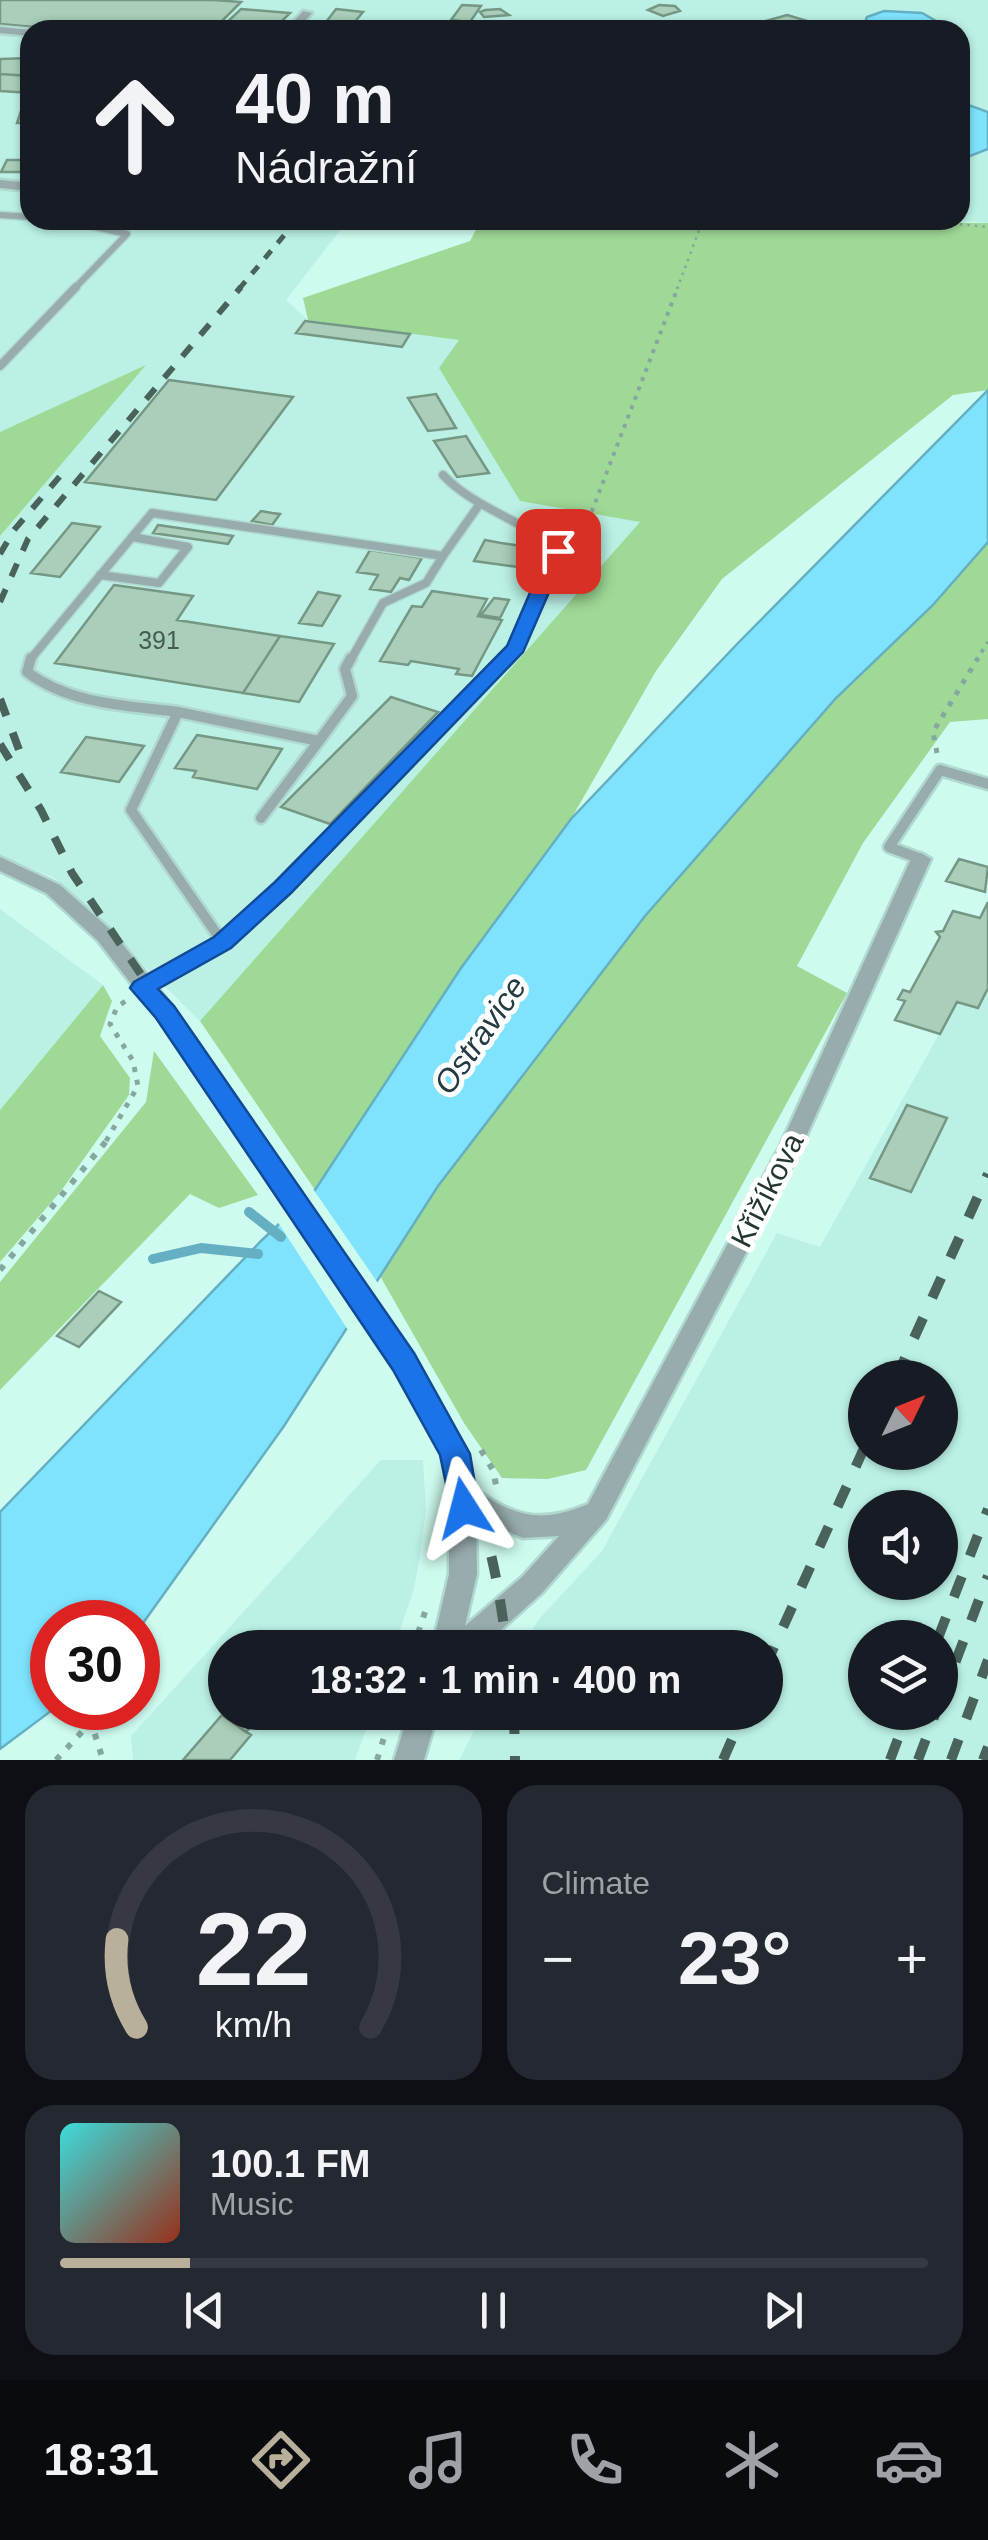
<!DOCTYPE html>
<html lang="en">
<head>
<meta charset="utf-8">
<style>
	:root { --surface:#171b24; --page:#242831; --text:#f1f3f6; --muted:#9ea1a6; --line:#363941; --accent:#b9b09c }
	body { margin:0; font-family:Helvetica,sans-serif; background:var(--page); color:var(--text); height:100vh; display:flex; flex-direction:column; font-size:38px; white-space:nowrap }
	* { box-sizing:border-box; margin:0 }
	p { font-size:32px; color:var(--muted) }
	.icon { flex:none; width:55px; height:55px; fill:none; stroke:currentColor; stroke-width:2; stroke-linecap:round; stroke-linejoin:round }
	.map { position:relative; height:1760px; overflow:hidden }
	.drawer { display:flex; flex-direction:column; gap:25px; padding:25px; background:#0d0f14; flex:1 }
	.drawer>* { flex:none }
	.banner { position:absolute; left:20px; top:20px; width:950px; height:210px; border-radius:30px; box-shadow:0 2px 8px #0004; background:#171b24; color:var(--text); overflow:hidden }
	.needle { width:65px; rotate:47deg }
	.controls { position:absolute; left:848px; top:1360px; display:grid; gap:20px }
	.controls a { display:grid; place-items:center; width:110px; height:110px; border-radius:50%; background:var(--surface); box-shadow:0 2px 8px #0004; font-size:50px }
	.speed { position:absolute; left:30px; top:1600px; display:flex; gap:20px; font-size:50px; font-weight:700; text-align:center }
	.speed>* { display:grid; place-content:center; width:130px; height:130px; border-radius:50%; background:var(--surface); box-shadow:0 2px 8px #0004; line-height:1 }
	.speed .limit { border:15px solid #d22; background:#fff; color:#111 }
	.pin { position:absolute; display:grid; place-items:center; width:85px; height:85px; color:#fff; margin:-42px; border-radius:20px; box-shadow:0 5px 15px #0006 }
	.me { position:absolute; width:110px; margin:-55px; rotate:351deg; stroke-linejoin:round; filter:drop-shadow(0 0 8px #0008) }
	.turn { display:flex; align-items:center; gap:35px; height:210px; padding:0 50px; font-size:45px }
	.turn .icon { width:130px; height:130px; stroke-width:2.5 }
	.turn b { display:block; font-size:70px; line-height:85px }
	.big { font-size:75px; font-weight:700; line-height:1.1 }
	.drawer .tile { flex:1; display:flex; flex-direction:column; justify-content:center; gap:15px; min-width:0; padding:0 35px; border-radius:30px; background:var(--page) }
	.drawer .dial { align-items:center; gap:0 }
	.dial svg { height:260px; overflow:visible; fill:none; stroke:var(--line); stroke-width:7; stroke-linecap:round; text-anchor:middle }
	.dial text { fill:var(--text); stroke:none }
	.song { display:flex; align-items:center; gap:30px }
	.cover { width:120px; height:120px; border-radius:15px; background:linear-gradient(135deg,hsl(180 70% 55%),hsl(10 70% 35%)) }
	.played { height:10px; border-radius:5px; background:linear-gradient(90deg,var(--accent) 15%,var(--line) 15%) }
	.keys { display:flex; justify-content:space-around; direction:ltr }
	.heat { display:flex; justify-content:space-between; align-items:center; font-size:55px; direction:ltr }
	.drawer .tiles { flex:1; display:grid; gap:25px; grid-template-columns:1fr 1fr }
	.tile:last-child { grid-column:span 2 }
	.trip { position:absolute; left:208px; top:1630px; width:575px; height:100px; border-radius:50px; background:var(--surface); box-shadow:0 2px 8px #0004; font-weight:700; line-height:100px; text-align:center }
	.dock { display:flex; height:160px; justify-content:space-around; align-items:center; background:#090b0e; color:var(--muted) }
	.dock .icon { width:70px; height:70px }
	.dock .current { color:var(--accent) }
	.dock b { font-size:45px; color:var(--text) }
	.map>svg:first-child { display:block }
</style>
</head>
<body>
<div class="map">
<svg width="988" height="1760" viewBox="0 0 988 1760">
	<rect width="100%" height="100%" fill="#cefbf0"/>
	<!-- built -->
	<path fill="#bbf1e5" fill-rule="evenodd" d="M0,0h988v223l-39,-3h11v-190h-930v190h318l-62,80 22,20 152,20 181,182 -441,499 -145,-143 -55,-22z
		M0,909l103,76 -103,125z
		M988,988v772h-529l24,-47 282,-1v-64l-243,-1 17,-28 63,-68 175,-318 43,14 137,-245 21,6zM865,1378h75v74h-75zM865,1508h75v74h-75zM865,1638h75v74h-75z
		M381,1460h42l3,50 -6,46 -6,33 -20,58 -169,1v64l147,1 -17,47h-222l-2,-24z"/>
	<!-- green -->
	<path fill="#9fd996" d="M481,220l507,3v167l-35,5 -231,184 -66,92 -85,148 -110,149 -146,222 -115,-169 440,-499 -120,-21 -81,-133 20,-28 -151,-20 -5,-22 167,-57z
		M146,365l-146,171v-104z
		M988,542v177l-38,3 -87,121 -66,123 50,27 -261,477 -38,9 -46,-1 -38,-55 -84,-147 58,-90 207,-270 191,-218 96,-92z
		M103,985l9,16 -12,35 30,42 -1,17 -68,96 -61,71v-152z
		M154,1051l104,144 -39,13 -29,-14 -190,196v-108l146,-180z"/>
	<!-- water -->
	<path fill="#7fe3fe" stroke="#64afc1" stroke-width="2.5" d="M884,11l38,2 21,12 -2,5h-70l-7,-5 3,-8z
		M960,102l28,10v37l-28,11z
		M988,390v152l-56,64 -96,92 -191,218 -207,270 -154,240 -146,204v-8h-86l3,86 -55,41v-237l261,-271 54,-51 146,-222 110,-149 168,-177z"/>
	<!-- pier -->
	<path fill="#cefbf0" d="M311,1186l69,100 -30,47 -73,-112z"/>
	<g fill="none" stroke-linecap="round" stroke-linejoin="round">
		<!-- stream -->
		<path stroke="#64afc1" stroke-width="10" d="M249,1212l32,25
			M153,1259l48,-11 57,6"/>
	</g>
	<!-- building -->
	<path fill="#a9ceb9" stroke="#759784" stroke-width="2.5" d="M0,0h214l27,2 -28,28h-144l-69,-6z
		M462,5l19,1 -11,16 -19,-2z
		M659,5l16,1 5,5 -17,5 -15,-6z
		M241,9l49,4 -17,17h-54z
		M336,9l27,3 -15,18h-28z
		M485,10l15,-1 9,6 -25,2 -4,-5z
		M787,15l17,5 -30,10h-41z
		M29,58l1,18 -30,-2v-15z
		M0,74l30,2v17l-30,-2z
		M26,96h4v27h-13z
		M7,160h23v12h-29z
		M305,321l105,13 -8,13 -106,-14z
		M169,380l124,17 -77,103 -131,-18z
		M436,394l20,34 -28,3 -20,-33z
		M466,436l23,37 -32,4 -23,-36z
		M261,511l11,2 8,1 -8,11 -20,-4z
		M72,523l28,4 -40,50 -29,-4z
		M158,525l75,11 -5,8 -75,-11z
		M485,540l16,3 27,4 -10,20 -44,-6z
		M370,550l52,8 -13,22 -9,-2 -9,14 -21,-3 8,-14 -21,-3z
		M114,585l79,11 -16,24 103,16 -37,57 -188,-30z
		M432,591l55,8 -9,17 24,4 -30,56 -16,-2 3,-5 -48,-8 -3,4 -28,-4 32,-55 10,1z
		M318,592l22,4 -18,30 -23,-3z
		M494,598l15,2 -9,18 -19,-3z
		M280,636l54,8 -35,58 -56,-9z
		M391,697l47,15 -108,112 -49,-17z
		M197,735l85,14 -25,40 -64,-12 3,-6 -21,-3z
		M86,737l58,9 -25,36 -58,-10z
		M959,859l29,8 -3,25 -39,-11z
		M988,902v86l-10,20 -21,-6 -17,32 -45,-14 10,-19 -7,-2 5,-9 7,2 30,-55 -4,-5 7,-1 10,-20 27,7z
		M907,1105l40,13 -36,74 -41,-14z
		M99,1291l22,11 -42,45 -22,-11z
		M225,1712h38l-17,20 -24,-17z
		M222,1715l29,20 -21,25h-47z"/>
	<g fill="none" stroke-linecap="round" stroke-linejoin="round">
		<defs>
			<path id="service-far2" d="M0,215l30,2
				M64,220l63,14 -53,55"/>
			<path id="service-far1" d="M0,366l76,-79
				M443,475c32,34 80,44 114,76l-41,97 -13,13
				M100,575l59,8 29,-36 -56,-10
				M29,661l123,-148 291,43 36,-51
				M350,661l33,-58 43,-20 17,-27"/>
			<path id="service" d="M31,658l-4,14c44,33 99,33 151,40l-47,98 92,133
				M178,712l141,29 -58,77
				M319,741l33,-45 -7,-27 6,-11
				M921,859l-32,-12 51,-77 48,14
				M143,987l80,-44 60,-55 223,-230"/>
			<path id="minor" d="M303,11l9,2 -15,17h-11z
				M0,27l31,3 -1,6 -30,-3z
				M0,180l30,3v8l-30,-3z
				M921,853l10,6 -130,289 -195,372 -64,73 -61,55h-49l17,-74v-80l-7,-40 -48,-86 -237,-351 -59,-76 -52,-48 -46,-22v-14l60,28 52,46 61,76 239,347 56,99 6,35c40,29 67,36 114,16l191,-356 132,-289zM476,1518l47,20 36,-2 -37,41 -57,49 12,-52z
				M409,1712h29l-14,48h-30z"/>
		</defs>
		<!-- service-far2 casing -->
		<use href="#service-far2" stroke="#afd8ce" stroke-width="9"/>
		<!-- service-far1 casing -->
		<use href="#service-far1" stroke="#afd8ce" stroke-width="11"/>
		<!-- service casing -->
		<use href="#service" stroke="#afd8ce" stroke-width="15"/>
		<!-- minor casing -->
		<use href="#minor" stroke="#afd8ce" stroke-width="5"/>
		<!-- path-far3 -->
		<path stroke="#86a79f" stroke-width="2.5" stroke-dasharray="2.5 5" stroke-linecap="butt" d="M915,220l73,7
			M677,289l26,-69"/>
		<!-- path-far2 -->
		<path stroke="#86a79f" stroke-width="4" stroke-dasharray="4 6" stroke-linecap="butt" d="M566,542l24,-26 88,-229
			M976,661l12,-19"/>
		<!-- path-far1 -->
		<path stroke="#86a79f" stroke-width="5" stroke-dasharray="5 8" stroke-linecap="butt" d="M937,753l-4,-21 45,-74
			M106,1141l32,-55 -5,-25 -23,-37 7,-17 10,-7"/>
		<!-- path -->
		<path stroke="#86a79f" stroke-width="6" stroke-dasharray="6 10" stroke-linecap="butt" d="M0,1270l108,-131
			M481,1450l12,20 4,20
			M413,1648l12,-36
			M56,1760l35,-38 12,38
			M377,1760l15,-48"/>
		<!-- service-far2 -->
		<use href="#service-far2" stroke="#99acad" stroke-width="6"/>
		<!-- service-far1 -->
		<use href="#service-far1" stroke="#99acad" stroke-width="8"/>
		<!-- service -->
		<use href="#service" stroke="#99acad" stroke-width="10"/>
		<!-- minor -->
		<use href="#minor" fill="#99acad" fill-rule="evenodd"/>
		<!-- rail-far3 -->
		<path stroke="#4a625c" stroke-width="5" stroke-dasharray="10 10" stroke-linecap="butt" d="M239,289l58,-69"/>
		<!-- rail-far2 -->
		<path stroke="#4a625c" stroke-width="6" stroke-dasharray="14 14" stroke-linecap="butt" d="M0,554l14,-24 47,-55
			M0,602l28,-63 213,-252"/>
		<!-- rail-far1 -->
		<path stroke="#4a625c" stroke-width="8" stroke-dasharray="18 18" stroke-linecap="butt" d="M0,699l24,64
			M0,744l41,66 31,63 182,268"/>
		<!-- rail -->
		<path stroke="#4a625c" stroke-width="10" stroke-dasharray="22 22" stroke-linecap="butt" d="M252,1139c82,121 181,241 229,381 14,41 20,85 26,128
			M896,1378l92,-204
			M938,1638l50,-129
			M765,1667l100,-221
			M940,1703l48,-127
			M514,1712l1,48
			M723,1760l21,-48
			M890,1760l18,-48
			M918,1760l18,-48
			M951,1760l37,-100
			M983,1760l5,-13"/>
	</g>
	<!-- route -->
	<path fill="#1a73e8" stroke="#114b97" stroke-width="2.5" d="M558,546l9,5 -44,101 -232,241 -60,55 -73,41 16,17 240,347 56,101 9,54 -4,9 -11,4 -11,-4 -13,-62 -47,-85 -237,-352 -26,-30 4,-6 80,-45 61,-55 232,-236 41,-95z"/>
	<g text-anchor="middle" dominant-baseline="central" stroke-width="10" stroke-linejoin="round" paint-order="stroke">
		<!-- number labels -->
		<g font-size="25" fill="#455c54">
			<text x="159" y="640">391</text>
		</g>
		<!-- street labels -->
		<g font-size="30" fill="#243632" stroke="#fff">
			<text transform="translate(767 1190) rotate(-63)">Křižíkova</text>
		</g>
		<!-- water labels -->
		<g font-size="32" font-style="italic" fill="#233b41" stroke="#fff">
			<text transform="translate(480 1035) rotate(-55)">Ostravice</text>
		</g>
	</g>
</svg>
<div class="controls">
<a><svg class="needle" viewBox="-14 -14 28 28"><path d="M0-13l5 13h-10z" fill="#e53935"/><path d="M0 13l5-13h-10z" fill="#9ea1a6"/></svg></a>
<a><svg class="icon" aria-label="sound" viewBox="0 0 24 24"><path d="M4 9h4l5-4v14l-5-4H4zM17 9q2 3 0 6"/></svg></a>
<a><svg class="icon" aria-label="layers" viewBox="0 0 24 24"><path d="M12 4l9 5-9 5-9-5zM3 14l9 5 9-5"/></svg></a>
</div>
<div class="speed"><div class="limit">30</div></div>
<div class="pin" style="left:558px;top:551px;background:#d93025"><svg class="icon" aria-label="arrive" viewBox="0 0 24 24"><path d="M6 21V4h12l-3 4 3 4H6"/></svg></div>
<svg class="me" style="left:464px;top:1508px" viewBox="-20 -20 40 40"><path d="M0-17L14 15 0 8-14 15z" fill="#1a73e8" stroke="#fff" stroke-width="4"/></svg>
<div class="trip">18:32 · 1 min · 400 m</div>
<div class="banner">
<div class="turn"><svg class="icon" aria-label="ahead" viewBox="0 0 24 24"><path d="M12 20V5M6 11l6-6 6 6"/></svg><div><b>40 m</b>Nádražní</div></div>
</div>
</div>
<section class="drawer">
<div class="tiles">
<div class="tile dial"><svg viewBox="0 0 100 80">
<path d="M14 69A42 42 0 1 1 86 69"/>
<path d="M14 69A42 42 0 0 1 8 42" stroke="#b9b09c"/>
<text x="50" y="56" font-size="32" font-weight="700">22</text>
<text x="50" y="72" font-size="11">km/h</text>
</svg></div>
<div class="tile"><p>Climate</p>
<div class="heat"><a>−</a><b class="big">23°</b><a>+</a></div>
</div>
<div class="tile">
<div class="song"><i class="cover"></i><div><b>100.1 FM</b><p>Music</p></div></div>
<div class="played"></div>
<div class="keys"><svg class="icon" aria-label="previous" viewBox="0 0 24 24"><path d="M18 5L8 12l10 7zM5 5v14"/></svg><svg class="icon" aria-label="pause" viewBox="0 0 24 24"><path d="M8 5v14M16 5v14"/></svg><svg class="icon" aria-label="next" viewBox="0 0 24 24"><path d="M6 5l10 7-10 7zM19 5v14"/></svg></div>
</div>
</div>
</section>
<nav class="dock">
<b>18:31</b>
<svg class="icon current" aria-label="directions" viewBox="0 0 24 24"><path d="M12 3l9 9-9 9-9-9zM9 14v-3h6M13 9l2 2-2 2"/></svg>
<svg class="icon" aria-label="music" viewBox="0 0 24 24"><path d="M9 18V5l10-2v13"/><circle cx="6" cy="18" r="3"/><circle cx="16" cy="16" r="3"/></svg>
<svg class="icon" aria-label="phone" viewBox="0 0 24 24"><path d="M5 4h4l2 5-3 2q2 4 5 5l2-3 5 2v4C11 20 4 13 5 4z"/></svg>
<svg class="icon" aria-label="climate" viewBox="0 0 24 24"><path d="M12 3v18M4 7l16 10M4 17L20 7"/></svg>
<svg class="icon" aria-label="car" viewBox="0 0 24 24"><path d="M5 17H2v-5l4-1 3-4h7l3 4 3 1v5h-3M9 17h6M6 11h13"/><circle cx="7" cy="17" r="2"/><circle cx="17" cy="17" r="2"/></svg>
</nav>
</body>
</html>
